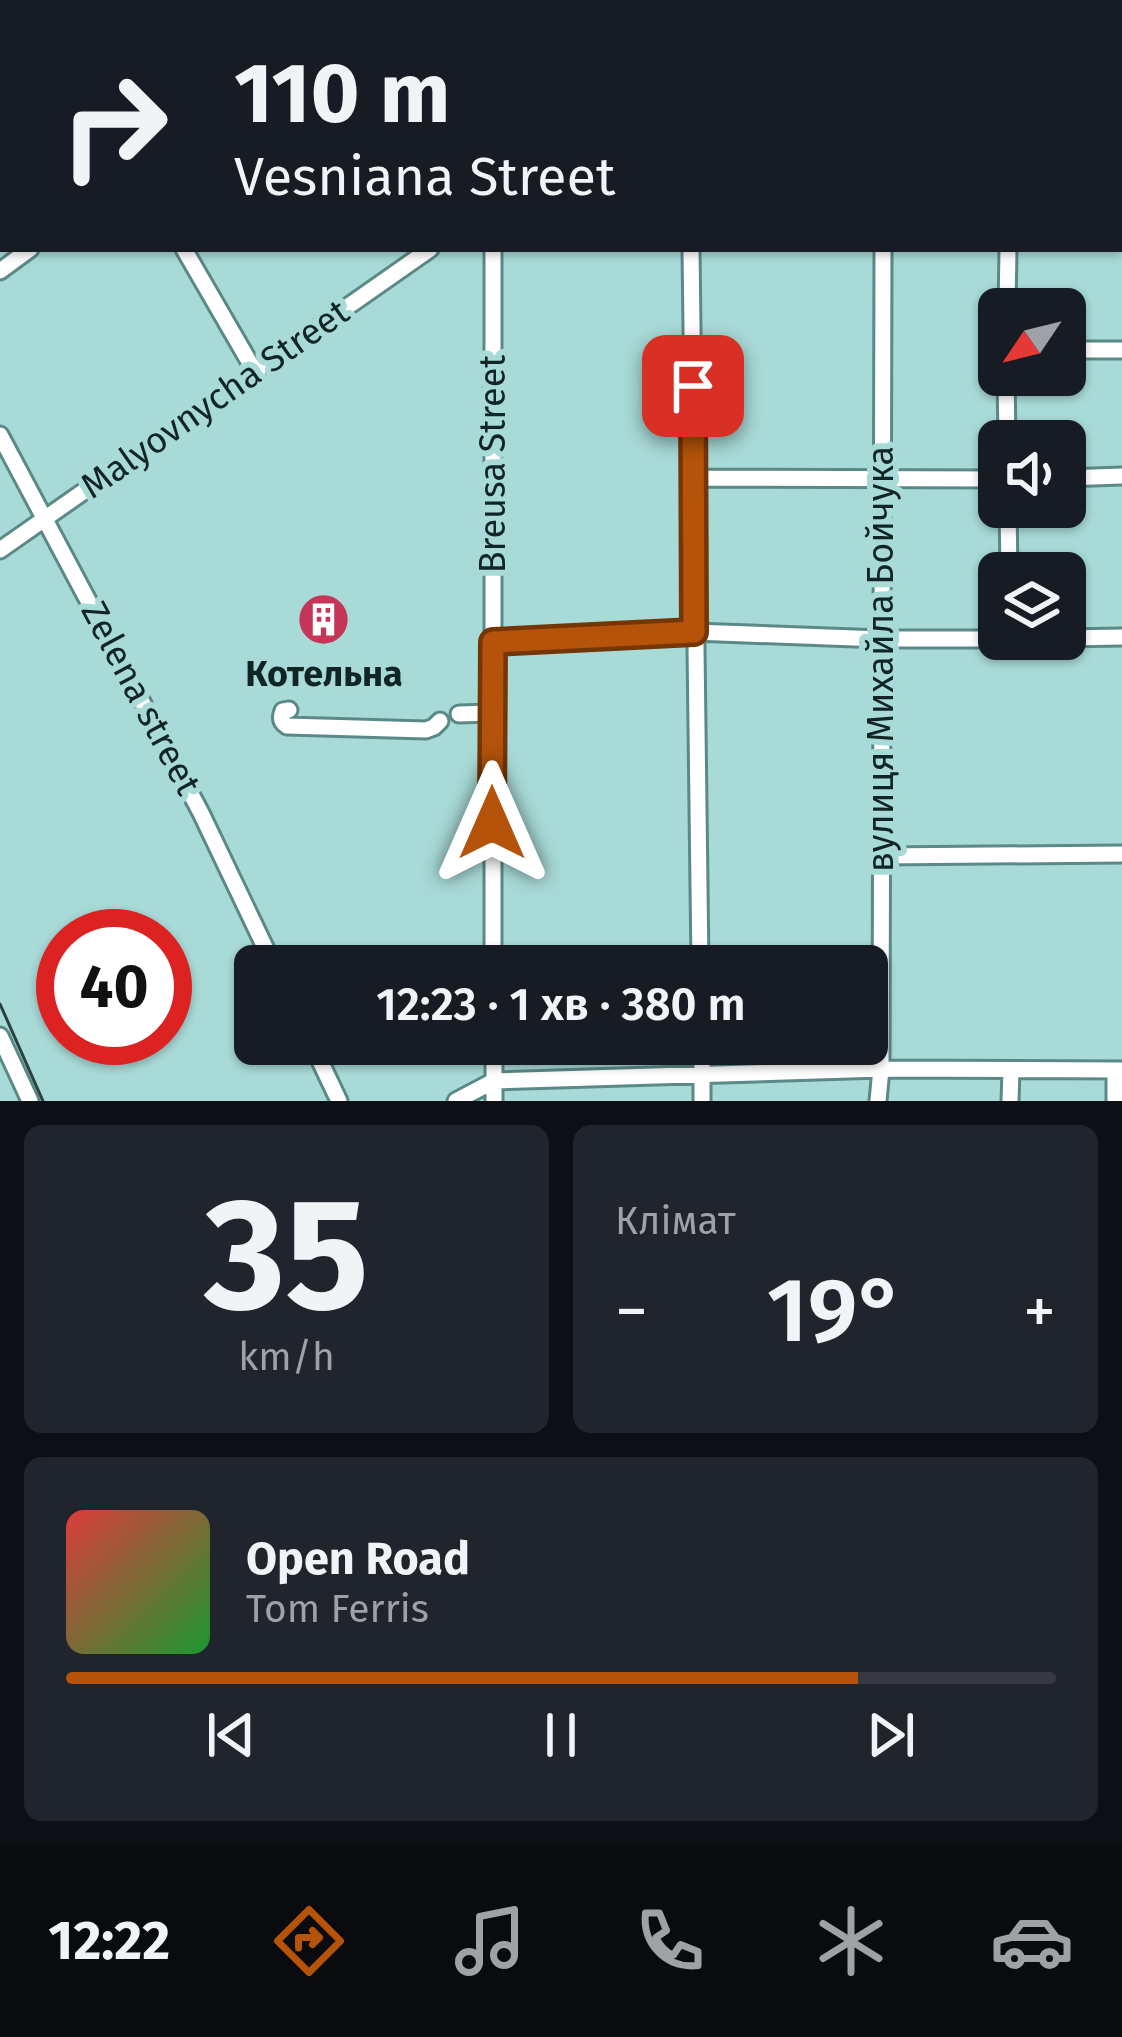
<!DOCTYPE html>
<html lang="uk">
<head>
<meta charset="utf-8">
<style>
	:root { --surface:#171b24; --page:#20242c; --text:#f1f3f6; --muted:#9ea1a6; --line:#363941; --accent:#b45309 }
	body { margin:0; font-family:"Fira Sans",sans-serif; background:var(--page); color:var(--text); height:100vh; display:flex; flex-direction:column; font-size:45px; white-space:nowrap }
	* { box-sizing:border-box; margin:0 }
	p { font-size:39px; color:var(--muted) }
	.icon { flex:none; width:66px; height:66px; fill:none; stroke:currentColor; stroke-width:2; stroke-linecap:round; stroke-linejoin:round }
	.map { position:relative; height:1101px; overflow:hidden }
	.panel { display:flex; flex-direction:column; gap:24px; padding:24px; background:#0d0f14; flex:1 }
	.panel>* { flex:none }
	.hud { position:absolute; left:0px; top:0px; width:1122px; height:252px; box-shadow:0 3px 9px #0004; background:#171b24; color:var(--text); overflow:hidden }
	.needle { width:78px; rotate:235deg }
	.fabs { position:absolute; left:978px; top:288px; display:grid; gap:24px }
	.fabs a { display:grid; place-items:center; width:108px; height:108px; border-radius:18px; background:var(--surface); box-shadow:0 3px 9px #0004; font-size:60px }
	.speed { position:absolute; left:36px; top:909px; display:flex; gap:24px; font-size:60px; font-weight:700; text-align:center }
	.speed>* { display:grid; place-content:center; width:156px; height:156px; border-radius:50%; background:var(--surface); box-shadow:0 3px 9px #0004; line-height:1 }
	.speed .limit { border:18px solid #d22; background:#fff; color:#111 }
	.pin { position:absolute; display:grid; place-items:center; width:102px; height:102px; color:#fff; margin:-51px; border-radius:24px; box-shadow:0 6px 18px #0006 }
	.me { position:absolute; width:132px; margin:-66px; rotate:0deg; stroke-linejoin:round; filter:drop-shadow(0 0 9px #0008) }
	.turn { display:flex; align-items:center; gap:42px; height:252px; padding:0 36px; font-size:54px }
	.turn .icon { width:156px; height:156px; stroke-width:2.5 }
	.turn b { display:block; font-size:84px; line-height:102px }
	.big { font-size:90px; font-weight:600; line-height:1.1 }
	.panel .card { flex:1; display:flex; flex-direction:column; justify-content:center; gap:18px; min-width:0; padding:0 42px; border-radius:18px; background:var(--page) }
	.panel .dial { align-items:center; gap:0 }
	.dial b { font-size:156px; line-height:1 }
	.song { display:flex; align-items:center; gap:36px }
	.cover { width:144px; height:144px; border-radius:18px; background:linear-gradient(135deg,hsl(0 70% 55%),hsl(130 70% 35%)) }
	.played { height:12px; border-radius:6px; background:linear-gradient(90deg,var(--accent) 80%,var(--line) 80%) }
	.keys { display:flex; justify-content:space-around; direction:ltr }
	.heat { display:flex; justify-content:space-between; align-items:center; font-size:66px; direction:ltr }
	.panel .tiles { flex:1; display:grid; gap:24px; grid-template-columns:1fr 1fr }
	.card:last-child { grid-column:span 2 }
	.trip { position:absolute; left:234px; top:945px; width:654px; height:120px; border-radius:18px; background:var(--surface); box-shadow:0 3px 9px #0004; font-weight:600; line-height:120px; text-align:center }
	.tab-bar { display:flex; height:192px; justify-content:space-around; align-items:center; background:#090b0e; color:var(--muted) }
	.tab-bar .icon { width:84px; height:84px }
	.tab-bar .active { color:var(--accent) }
	.tab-bar b { font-size:54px; color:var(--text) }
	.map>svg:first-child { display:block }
</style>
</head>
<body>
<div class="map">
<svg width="1122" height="1101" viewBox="0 0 1122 1101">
	<rect width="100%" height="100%" fill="#a8dad7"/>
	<!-- green -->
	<path fill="#98c76f" d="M0,0h361l-4,3h-354v243l-3,2z"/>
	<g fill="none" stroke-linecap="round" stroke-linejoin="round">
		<defs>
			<path id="minor" d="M494,0v3
				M392,3l4,-3
				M886,3v-3
				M1012,3l1,-3
				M1119,108h3
				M184,249l70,121
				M493,249v717
				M691,249l9,717
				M0,271l30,-22
				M1007,309l1,-60
				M1065,350h57
				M1006,375l1,66
				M0,435l201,378 73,153
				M694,478l305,1
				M1065,478l57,-2
				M1008,507l1,66
				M0,550l430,-301
				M1065,638l57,-1
				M492,642l202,-10 187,7h118
				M289,710l-6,1c-3,7 -2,11 4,15l139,4 8,-3 6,-6
				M459,714l32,-1
				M881,856l241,-2
				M0,1036l30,65
				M312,1044l27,57
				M702,1044v57
				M456,1101l38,-20 387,-12 241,1
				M494,1101v-57
				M878,1101l3,-32 2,-820
				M1010,1101l1,-31
				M1115,1101v-31"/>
		</defs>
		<!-- minor casing -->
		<use href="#minor" stroke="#5a8987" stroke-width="21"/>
		<!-- minor -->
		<use href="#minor" stroke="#fff" stroke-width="15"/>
		<!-- tram -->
		<path stroke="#294240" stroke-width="3" d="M0,1004l43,97"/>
	</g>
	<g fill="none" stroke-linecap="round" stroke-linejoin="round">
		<defs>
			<path id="route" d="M492,823l1,-181 201,-10 -1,-246"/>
		</defs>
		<!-- route casing -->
		<use href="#route" stroke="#753606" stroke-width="30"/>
		<!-- route -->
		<use href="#route" stroke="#b45309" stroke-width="21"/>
	</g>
	<!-- icons -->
	<defs>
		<symbol id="building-disc" viewBox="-11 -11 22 22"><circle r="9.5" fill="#c53557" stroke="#a8dad7"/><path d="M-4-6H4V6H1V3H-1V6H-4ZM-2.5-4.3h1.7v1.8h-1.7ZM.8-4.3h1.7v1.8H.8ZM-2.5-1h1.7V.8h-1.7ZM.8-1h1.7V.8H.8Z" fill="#fff"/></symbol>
	</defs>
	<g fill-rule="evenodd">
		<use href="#building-disc" x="294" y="590" width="59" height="59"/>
	</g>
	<g text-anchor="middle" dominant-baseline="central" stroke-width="12" stroke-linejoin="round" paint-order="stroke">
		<!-- street labels -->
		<g font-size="36" fill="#112524" stroke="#a8dad7">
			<text transform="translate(215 399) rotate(-35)">Malyovnycha Street</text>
			<text transform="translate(493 464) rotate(-90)">Breusa Street</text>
			<text transform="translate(881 659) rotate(-90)">вулиця Михайла Бойчука</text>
			<text transform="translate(141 698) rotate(62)">Zelena street</text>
		</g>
		<!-- poi labels -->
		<g font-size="36" font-weight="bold" fill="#112524" stroke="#a8dad7">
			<text x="324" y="674">Котельна</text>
		</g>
	</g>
</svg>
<div class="fabs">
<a><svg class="needle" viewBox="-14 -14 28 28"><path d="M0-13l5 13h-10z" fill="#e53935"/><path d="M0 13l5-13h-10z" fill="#9ea1a6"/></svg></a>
<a><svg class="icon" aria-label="sound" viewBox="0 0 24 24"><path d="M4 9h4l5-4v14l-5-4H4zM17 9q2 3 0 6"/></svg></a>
<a><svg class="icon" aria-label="layers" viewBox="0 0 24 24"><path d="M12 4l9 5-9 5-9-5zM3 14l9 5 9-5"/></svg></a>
</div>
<div class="speed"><div class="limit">40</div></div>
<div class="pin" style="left:693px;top:386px;background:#d93025"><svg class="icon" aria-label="arrive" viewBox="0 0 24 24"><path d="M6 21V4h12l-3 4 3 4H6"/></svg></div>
<svg class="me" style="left:492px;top:823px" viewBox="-20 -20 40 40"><path d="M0-17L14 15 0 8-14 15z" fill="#b45309" stroke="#fff" stroke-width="4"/></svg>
<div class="trip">12:23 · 1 хв · 380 m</div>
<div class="hud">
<div class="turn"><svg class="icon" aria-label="right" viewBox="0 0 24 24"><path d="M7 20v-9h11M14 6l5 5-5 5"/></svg><div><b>110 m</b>Vesniana Street</div></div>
</div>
</div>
<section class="panel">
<div class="tiles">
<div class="card dial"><b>35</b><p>km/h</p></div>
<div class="card"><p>Клімат</p>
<div class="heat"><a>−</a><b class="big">19°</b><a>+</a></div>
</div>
<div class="card">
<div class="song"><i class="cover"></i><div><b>Open Road</b><p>Tom Ferris</p></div></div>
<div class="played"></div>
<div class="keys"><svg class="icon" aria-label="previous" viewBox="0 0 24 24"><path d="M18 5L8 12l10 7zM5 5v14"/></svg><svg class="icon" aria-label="pause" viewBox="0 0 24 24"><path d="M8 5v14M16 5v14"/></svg><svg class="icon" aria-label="next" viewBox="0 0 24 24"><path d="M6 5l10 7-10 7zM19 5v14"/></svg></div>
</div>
</div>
</section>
<nav class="tab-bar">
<b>12:22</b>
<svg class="icon active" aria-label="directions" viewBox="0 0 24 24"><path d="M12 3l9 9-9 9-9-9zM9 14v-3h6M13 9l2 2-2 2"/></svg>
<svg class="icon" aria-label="music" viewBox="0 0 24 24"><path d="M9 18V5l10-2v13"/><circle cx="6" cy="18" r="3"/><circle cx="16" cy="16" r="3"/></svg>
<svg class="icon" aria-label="phone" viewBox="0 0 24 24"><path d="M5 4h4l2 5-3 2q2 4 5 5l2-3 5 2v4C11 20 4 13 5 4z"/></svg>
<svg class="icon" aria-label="climate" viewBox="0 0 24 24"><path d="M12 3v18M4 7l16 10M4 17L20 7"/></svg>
<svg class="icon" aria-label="car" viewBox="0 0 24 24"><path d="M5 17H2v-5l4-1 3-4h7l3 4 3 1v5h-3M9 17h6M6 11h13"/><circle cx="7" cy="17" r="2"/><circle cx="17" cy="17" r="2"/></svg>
</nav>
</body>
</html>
